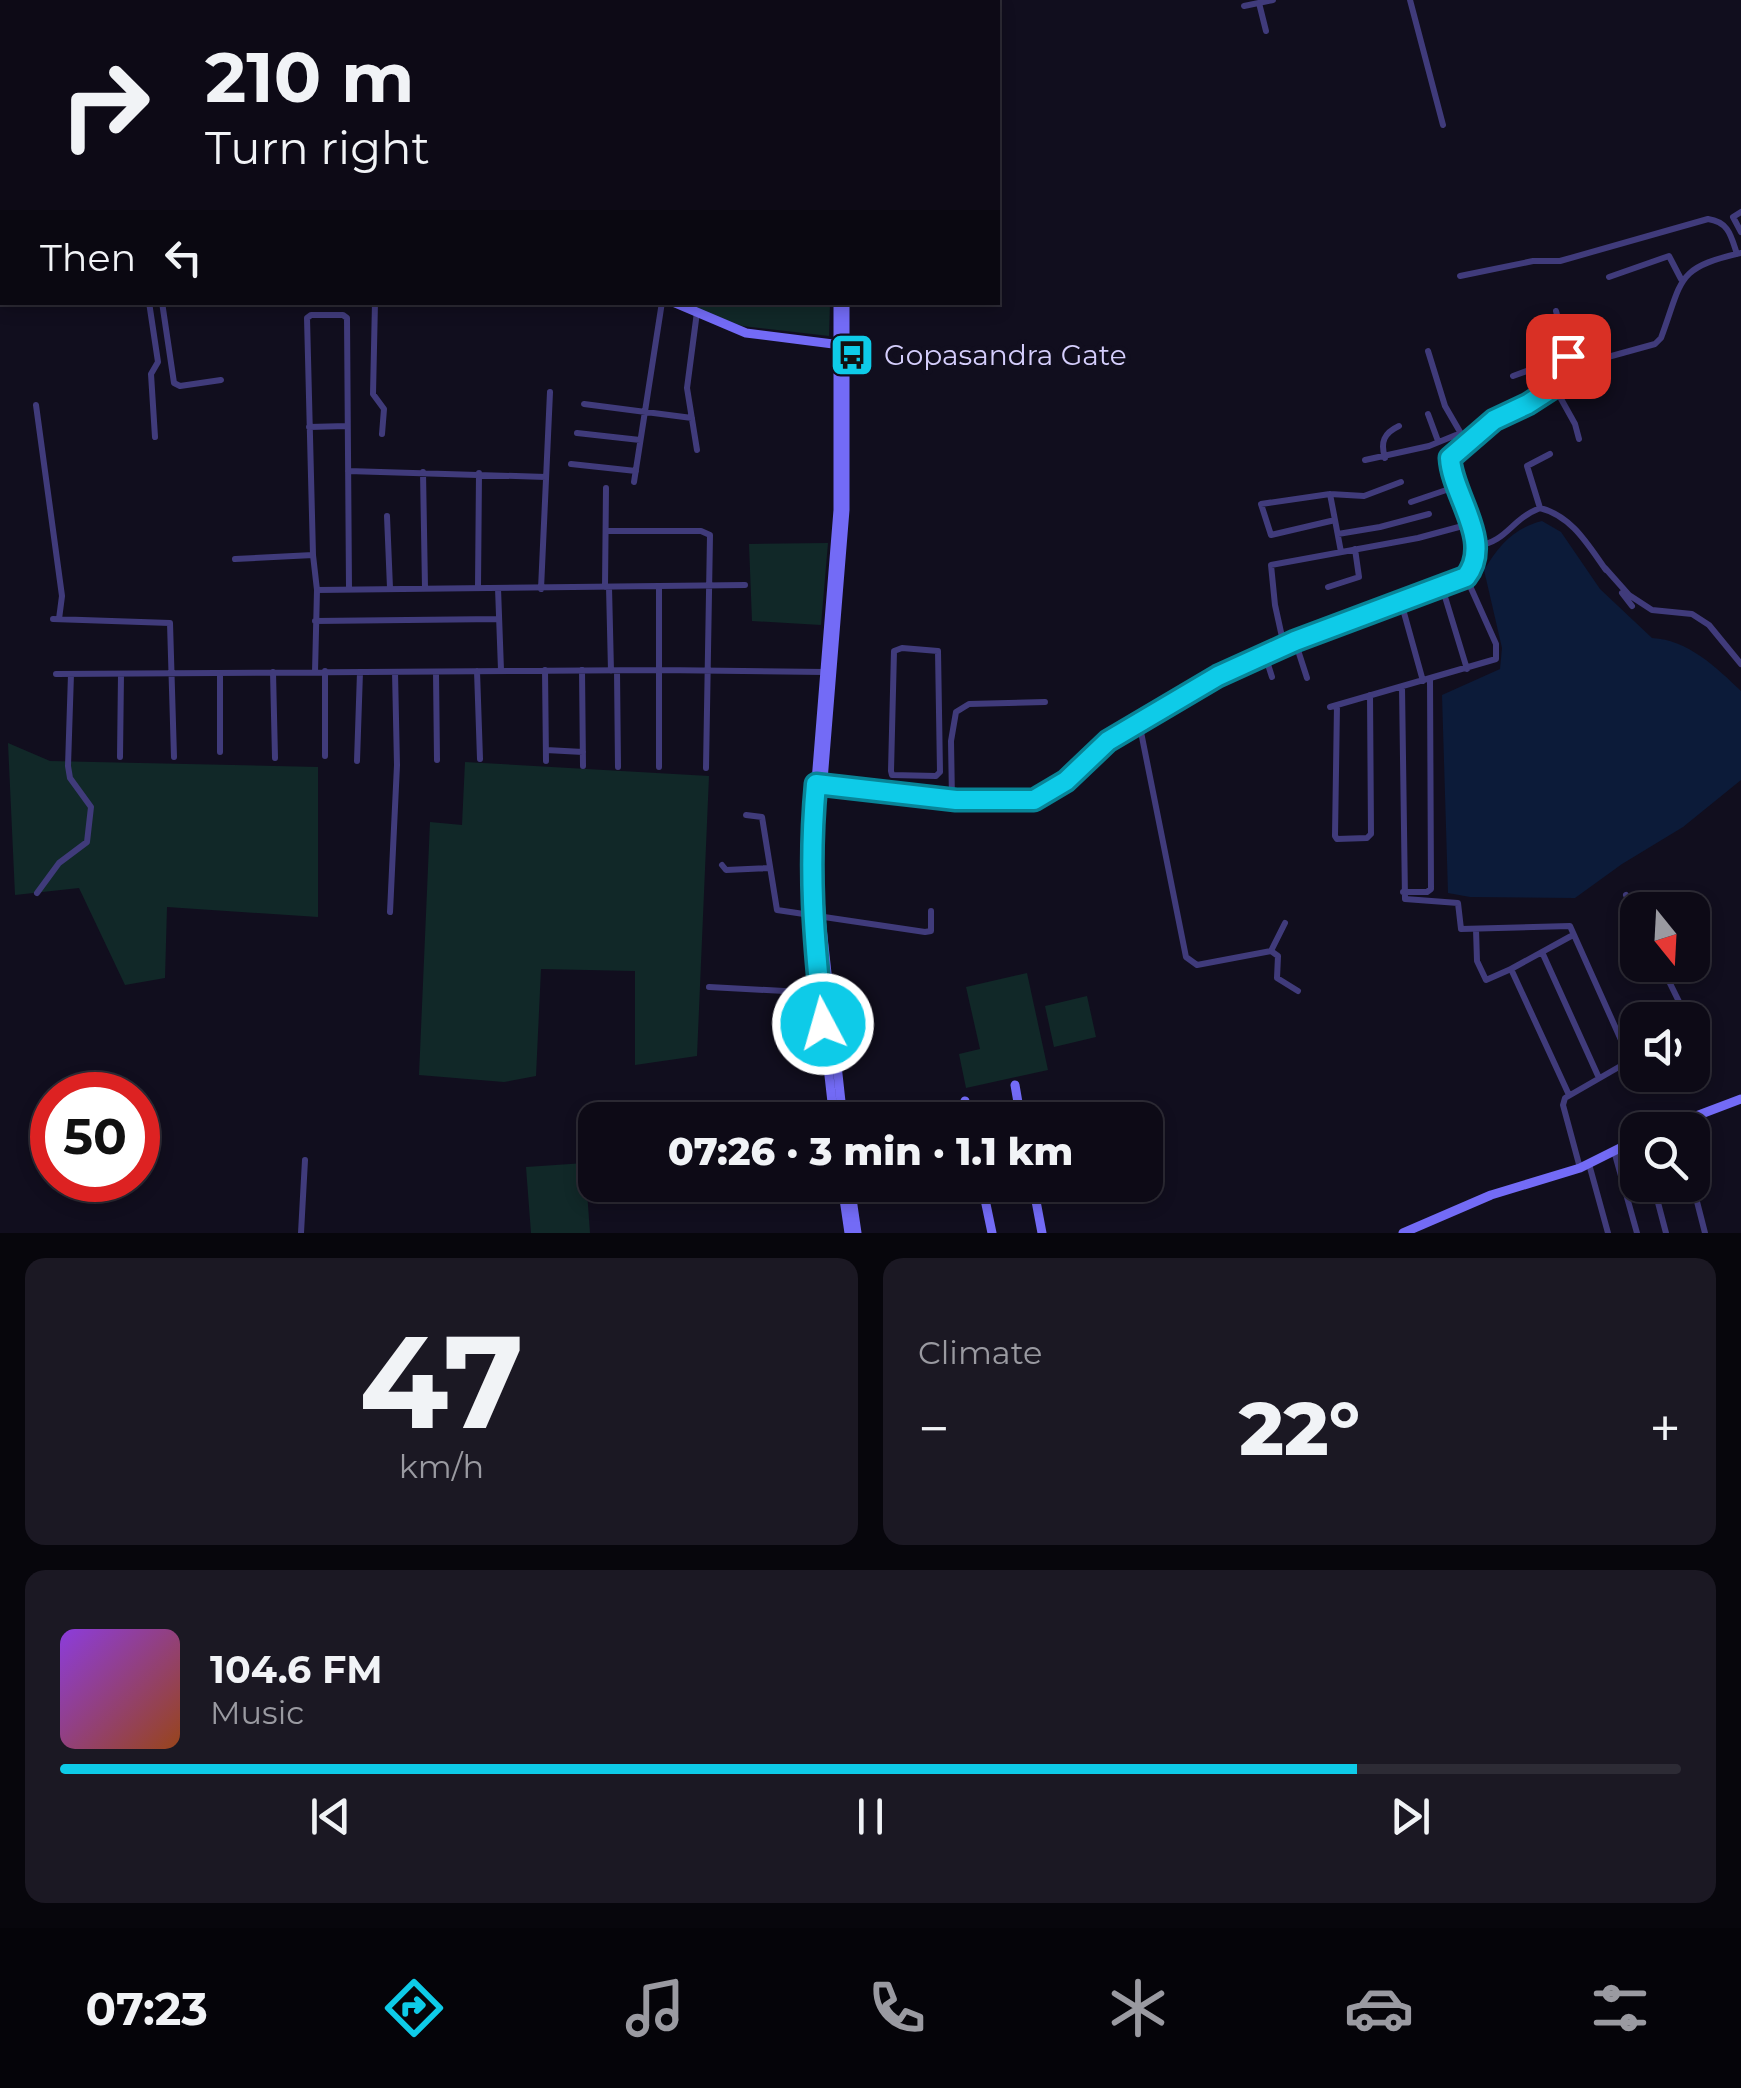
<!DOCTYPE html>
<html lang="en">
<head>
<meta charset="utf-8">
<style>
	:root { --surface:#0d0a16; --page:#1b1823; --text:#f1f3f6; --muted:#9a9aa1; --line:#2d2b35; --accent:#0ecbe8 }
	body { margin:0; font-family:Montserrat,sans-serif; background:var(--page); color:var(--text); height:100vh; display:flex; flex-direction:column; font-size:38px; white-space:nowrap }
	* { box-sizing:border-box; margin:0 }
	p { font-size:32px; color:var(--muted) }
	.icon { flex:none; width:55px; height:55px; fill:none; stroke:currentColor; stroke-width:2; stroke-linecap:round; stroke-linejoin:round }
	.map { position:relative; height:1233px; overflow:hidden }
	.details { display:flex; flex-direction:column; gap:25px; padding:25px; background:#07060c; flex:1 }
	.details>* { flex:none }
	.banner { position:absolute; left:0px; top:0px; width:1000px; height:305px; box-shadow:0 5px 15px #0003,0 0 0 2px var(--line); background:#0d0a16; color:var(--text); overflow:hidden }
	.needle { width:65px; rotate:162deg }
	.tools { position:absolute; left:1620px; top:892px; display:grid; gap:20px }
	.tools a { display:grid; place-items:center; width:90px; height:90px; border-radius:20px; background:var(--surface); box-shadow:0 5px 15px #0003,0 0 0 2px var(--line); font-size:50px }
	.speed { position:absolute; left:30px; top:1072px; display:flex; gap:20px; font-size:50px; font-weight:700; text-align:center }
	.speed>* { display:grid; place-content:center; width:130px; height:130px; border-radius:50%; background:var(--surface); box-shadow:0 5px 15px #0003,0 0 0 2px var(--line); line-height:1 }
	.speed .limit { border:15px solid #d22; background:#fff; color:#111 }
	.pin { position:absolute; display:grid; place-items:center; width:85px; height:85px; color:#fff; margin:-42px; border-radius:20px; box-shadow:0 5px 15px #0006 }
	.me { position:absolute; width:110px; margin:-55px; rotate:354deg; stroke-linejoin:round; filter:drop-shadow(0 0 8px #0008) }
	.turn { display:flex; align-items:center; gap:35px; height:210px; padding:0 40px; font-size:45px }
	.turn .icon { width:130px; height:130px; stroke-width:2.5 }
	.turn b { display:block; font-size:70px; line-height:85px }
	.then { display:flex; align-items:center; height:95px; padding:0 40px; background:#0003; gap:20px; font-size:38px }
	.big { font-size:75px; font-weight:800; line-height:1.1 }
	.details .tile { flex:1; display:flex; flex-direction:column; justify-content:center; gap:15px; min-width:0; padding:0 35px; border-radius:20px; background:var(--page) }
	.details .dial { align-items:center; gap:0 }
	.dial b { font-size:130px; line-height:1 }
	.song { display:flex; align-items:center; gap:30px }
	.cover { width:120px; height:120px; border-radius:15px; background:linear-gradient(135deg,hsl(270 70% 55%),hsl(20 70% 35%)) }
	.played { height:10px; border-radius:5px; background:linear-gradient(90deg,var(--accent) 80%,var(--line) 80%) }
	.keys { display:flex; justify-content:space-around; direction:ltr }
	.heat { display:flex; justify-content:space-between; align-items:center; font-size:55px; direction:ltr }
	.details .tiles { flex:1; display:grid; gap:25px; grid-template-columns:1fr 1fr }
	.tile:last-child { grid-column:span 2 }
	.trip { position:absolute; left:578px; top:1102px; width:585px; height:100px; border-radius:20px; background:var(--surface); box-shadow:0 5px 15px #0003,0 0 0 2px var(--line); font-weight:800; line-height:100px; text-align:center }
	.dock { display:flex; height:160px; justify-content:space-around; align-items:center; background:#050409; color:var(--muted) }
	.dock .icon { width:70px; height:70px }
	.dock .current { color:var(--accent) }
	.dock b { font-size:45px; color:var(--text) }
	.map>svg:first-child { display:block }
</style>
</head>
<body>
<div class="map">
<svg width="1741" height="1233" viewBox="0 0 1741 1233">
	<rect width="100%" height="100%" fill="#110e1e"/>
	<!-- green -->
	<path fill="#112828" d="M677,303h153l-1,33 -87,-10z
		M828,543l-7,82 -69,-4 -3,-77z
		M8,743l42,18 268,6v150l-151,-10 -2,71 -40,7 -46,-97 -64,7z
		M465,762l244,14 -12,280 -62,9v-94l-94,-2 -5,107 -32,6 -85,-7 11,-253 32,3z
		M1027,973l21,97 -82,18 -7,-34 21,-5 -14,-62z
		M1087,996l9,41 -42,10 -9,-41z
		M585,1163l5,70h-59l-5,-66z"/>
	<!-- water -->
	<path fill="#0c1b39" d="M1542,521l19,11 39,57 52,49c36,2 64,29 89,53v89l-58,47 -61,37 -47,34 -105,-1 -22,-4 -6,-198 58,-26 2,-21 -18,-78c15,-25 30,-42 58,-49z"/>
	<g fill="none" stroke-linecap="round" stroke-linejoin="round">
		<!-- street -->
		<path stroke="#403b7b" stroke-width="6" d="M49,0v2
			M93,0l1,2
			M140,0l1,2
			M382,0l1,2
			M435,0v2
			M1410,0l33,125
			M449,2l15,-2
			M604,2v-2
			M686,2v-2
			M740,2v-2
			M1259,3l7,28
			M1244,6l29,-6
			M0,58h2
			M1741,212l-8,5 8,15
			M0,231l2,-1
			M1460,276l73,-15h27l148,-42c21,3 23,17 29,35
			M1609,277l60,-21 12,23
			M149,302l9,60 -7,12 4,63
			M162,302l12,81 6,3 41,-6
			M375,302l-2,92 11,15 -2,25
			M1556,311l17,64
			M697,312l-10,76 10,62
			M1428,351l17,55 18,31
			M1513,376l55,-20
			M1555,388l20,36 4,15
			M584,404l108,14
			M36,405l26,191 -3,23
			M1428,414l10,27
			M309,427l38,-1
			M577,433l63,7
			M1385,458c-5,-16 -1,-25 14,-32
			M1365,460l64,-14 27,-11 7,10
			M571,464l65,7
			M348,471l198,6
			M423,472l2,116
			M634,482l28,-180
			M1330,494l5,26
			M1411,502l47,-16
			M1540,508c32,8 48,37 66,62
			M387,516l3,72
			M606,531h95l9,4 -4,233
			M1338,534l42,-7 49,-13
			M1477,546c31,-5 33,-26 63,-38l-13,-42 23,-12
			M1341,552l-6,-32 -64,15 -10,-31 69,-10 34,2 37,-14
			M235,559l78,-4
			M1605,568l24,27 23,15 40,4 17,11 32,39
			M478,587l1,-114
			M605,587l1,-99
			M609,587l2,84
			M1328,587l31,-10 -4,-28
			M1442,587l25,82
			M349,588l-2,-270 -4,-3h-32l-4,3 6,237 4,35 428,-5
			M498,588l3,82
			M541,589l9,-197
			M1622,593l10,13
			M1401,602l22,79
			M53,619l117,4 4,134
			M315,621l184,-2
			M1295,641l12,37
			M1284,646l-9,-41 -4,-40 147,-27 52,-14
			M902,648l36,3 2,121 -4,4 -44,-1 -1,-4 3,-120z
			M1265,655l7,22
			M545,670l1,91
			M582,670l1,96
			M325,671v85
			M477,671l3,88
			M617,671l1,96
			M273,672l2,86
			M315,672l2,-82
			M436,672l1,88
			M220,673v79
			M56,674l603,-4 166,2
			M1402,687l3,212 53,4 3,26 109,-3 60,134
			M1337,705l-2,131 2,3 30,-1 4,-4 -1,-139
			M1330,707l166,-48v-15l-30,-67
			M1139,722l47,235 11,8 74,-14 14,-28
			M546,750l37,2
			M120,757l1,-83
			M357,761l3,-89
			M659,767v-180
			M819,785l137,16 79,-1 31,-19 42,-40 110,-65 85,-38 163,-61c29,-35 -14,-82 -16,-119l44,-39 33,-15 70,-44 58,-16 6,-6c22,-59 14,-70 80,-85
			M952,799l-1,-58 5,-29 13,-8 76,-2
			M746,815l16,2 15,93 148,22 6,-1v-20
			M722,865l4,5 43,-2
			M1403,892h24l4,-3 -1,-210
			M37,893l22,-30 28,-21 4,-35 -21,-29 -2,-12 3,-92
			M1626,895l12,23
			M390,912l7,-147 -2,-93
			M1476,929l1,32 9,19 25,-11
			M1271,951l7,5 -1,22 21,13
			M1542,952l57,126
			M1661,965l27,55
			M709,987l111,6
			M1569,1095l-58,-126 62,-34
			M1614,1151l23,82
			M1589,1164l19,69
			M1580,1168l-17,-63 2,-7 73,-42
			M1693,1186l12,47
			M301,1233l4,-73
			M1666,1233l-10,-38 36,-9"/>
		<!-- secondary -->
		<path stroke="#736bf6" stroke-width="9" d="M851,2v-2
			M860,2l1,-2
			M0,199h2
			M673,302l73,31 95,12
			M1015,1085l6,35
			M965,1101l3,19
			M834,1120l-23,-204v-73l27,-333v-208
			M843,1120l-22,-202 -3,-76 27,-332v-208
			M1659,1130l82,-31
			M842,1185l7,48
			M850,1185l7,48
			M982,1185l10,48
			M1033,1185l9,48
			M1403,1233l88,-38 89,-27 58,-29"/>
	</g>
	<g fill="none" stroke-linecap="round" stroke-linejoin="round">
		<defs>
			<path id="route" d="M823,1024c-9,-85 -15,-154 -7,-240l140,16h78l32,-19 42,-40 110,-65 77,-35 171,-64c28,-36 -14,-81 -16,-119l44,-38 34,-16 45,-29 -5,-19"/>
		</defs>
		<!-- route casing -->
		<use href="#route" stroke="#098497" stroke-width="25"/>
		<!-- route -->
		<use href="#route" stroke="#0ecbe8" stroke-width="18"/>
	</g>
	<!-- icons -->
	<defs>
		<symbol id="bus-square" viewBox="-11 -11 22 22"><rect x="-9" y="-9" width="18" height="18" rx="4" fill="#0ecbe8" stroke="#110e1e"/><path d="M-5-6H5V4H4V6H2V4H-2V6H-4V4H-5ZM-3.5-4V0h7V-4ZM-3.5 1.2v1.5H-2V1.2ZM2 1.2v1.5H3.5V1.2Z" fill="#111"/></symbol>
	</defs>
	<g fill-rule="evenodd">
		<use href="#bus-square" x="827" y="330" width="50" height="50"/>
	</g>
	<g text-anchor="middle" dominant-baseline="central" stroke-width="10" stroke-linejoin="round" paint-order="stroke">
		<!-- poi labels -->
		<g font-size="28" fill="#d5cefc" stroke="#110e1e" text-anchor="start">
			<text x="884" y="355">Gopasandra Gate</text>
		</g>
	</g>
</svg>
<div class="tools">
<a><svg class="needle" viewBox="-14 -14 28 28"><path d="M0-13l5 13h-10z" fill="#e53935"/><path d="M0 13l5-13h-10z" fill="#9a9aa1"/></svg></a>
<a><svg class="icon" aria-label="sound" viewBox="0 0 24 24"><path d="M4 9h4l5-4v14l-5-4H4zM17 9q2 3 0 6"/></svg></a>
<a><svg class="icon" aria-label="search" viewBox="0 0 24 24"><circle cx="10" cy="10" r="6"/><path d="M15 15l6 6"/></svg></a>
</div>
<div class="speed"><div class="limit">50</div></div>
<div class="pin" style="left:1568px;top:356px;background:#d93025"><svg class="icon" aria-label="arrive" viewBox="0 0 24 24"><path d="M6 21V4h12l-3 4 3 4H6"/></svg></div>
<svg class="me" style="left:823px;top:1024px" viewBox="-20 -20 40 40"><circle r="17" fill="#0ecbe8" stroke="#fff" stroke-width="3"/><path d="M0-11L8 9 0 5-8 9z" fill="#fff"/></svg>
<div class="trip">07:26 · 3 min · 1.1 km</div>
<div class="banner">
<div class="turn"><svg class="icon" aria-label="right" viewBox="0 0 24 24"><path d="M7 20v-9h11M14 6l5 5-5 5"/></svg><div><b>210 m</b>Turn right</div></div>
<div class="then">Then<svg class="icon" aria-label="left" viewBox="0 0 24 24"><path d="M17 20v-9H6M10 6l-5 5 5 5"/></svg></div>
</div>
</div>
<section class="details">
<div class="tiles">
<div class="tile dial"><b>47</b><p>km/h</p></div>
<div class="tile"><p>Climate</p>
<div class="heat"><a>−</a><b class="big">22°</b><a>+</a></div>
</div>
<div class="tile">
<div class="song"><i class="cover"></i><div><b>104.6 FM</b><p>Music</p></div></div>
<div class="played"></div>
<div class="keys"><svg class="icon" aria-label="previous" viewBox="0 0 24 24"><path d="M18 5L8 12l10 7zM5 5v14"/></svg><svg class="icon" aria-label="pause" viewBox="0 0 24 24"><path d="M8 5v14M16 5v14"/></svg><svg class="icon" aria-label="next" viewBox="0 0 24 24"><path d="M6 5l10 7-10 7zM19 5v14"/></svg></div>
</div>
</div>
</section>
<nav class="dock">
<b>07:23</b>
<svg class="icon current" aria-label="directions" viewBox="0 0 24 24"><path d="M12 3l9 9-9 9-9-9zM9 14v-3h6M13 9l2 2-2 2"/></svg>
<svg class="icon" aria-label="music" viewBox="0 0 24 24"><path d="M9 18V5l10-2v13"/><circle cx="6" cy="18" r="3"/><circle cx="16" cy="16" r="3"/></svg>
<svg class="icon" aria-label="phone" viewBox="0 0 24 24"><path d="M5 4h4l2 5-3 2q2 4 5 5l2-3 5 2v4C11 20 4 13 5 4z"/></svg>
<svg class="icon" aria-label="climate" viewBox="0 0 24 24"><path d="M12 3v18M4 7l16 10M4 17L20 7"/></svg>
<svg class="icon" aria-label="car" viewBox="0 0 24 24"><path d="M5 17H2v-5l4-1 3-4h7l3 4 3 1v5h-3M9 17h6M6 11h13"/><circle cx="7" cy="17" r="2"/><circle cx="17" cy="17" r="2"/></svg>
<svg class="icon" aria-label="filters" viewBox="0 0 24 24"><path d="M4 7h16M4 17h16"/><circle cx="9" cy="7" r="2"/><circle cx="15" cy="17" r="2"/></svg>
</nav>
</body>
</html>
